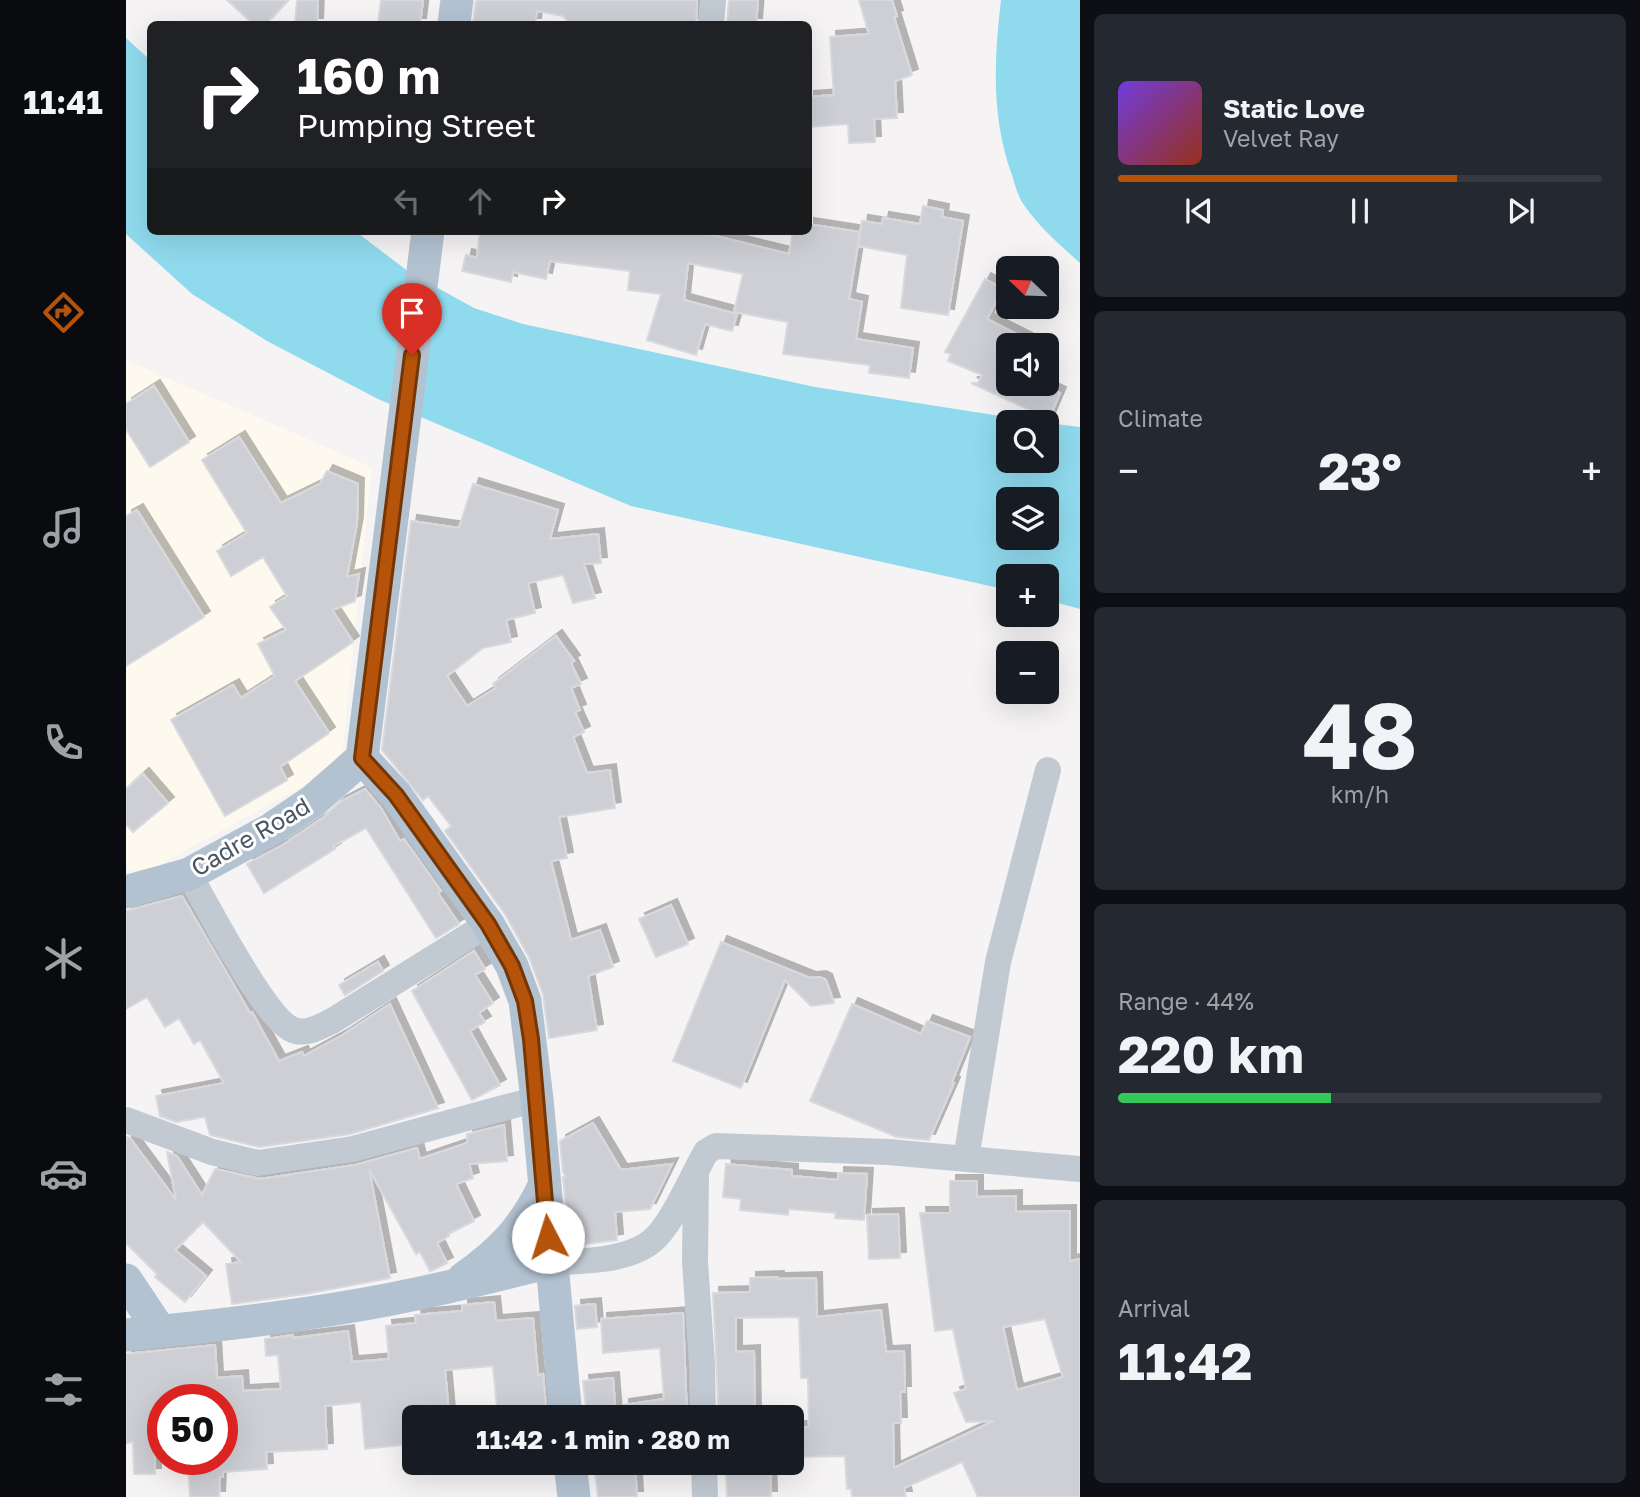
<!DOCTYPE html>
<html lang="en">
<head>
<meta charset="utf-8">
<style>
	:root { --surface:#171b24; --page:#242831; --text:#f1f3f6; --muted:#9ea1a6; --line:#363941; --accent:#b45309 }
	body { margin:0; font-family:"Golos Text",sans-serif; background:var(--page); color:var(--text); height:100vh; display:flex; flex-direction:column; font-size:26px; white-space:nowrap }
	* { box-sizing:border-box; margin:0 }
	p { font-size:23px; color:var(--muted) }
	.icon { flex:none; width:38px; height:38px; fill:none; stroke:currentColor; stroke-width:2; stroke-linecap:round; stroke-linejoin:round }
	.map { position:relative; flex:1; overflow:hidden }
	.drawer { display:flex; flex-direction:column; gap:14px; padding:14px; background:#0d0f14; width:560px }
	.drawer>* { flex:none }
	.guide { position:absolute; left:21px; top:21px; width:665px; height:214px; border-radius:10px; box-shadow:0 7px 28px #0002; background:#202124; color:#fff; overflow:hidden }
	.needle { width:46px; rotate:293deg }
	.controls { position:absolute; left:870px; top:256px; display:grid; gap:14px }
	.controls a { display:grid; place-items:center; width:63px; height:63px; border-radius:10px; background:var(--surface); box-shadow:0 7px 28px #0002; font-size:35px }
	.speed { position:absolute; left:21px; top:1384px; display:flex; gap:14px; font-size:35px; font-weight:700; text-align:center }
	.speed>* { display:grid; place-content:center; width:91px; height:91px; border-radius:50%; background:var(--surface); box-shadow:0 7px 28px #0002; line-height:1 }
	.speed .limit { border:10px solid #d22; background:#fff; color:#111 }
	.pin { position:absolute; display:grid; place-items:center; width:60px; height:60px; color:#fff; margin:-72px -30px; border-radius:50% 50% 50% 0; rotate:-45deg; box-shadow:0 0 7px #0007 }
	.pin .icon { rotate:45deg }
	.me { position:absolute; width:77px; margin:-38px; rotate:355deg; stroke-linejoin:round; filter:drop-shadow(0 0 5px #0008) }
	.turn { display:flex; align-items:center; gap:24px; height:147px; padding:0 35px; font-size:32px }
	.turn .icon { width:91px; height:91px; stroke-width:2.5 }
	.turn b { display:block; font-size:49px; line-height:60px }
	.lanes { display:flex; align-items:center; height:66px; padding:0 35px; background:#0003; justify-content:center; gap:35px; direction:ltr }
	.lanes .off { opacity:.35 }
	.big { font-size:52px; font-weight:700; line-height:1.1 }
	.drawer .card { flex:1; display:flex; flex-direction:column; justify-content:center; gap:10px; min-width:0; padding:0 24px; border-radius:10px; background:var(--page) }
	.drawer .dial { align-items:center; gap:0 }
	.dial b { font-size:91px; line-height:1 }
	.song { display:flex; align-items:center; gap:21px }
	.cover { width:84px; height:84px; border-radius:10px; background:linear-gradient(135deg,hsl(260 70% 55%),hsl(10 70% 35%)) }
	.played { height:7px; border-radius:4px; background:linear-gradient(90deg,var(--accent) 70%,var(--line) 70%) }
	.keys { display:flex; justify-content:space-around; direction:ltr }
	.heat { display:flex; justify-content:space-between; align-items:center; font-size:38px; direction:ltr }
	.charge { height:10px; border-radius:5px; background:linear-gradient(90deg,#34c759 44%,var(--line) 0) }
	.trip { position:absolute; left:276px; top:1405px; width:402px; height:70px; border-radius:10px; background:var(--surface); box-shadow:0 7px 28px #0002; font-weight:700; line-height:70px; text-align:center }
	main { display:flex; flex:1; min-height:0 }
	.tabs { display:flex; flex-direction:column; width:126px; justify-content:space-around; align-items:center; background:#090b0e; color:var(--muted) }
	.tabs .icon { width:49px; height:49px }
	.tabs .current { color:var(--accent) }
	.tabs b { font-size:32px; color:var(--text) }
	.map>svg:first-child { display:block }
</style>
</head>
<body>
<main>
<nav class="tabs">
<b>11:41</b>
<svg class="icon current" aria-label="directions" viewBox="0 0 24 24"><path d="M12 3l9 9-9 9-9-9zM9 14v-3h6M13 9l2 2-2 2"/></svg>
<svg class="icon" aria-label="music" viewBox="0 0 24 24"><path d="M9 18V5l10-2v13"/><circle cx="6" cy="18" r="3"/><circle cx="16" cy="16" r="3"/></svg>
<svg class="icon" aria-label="phone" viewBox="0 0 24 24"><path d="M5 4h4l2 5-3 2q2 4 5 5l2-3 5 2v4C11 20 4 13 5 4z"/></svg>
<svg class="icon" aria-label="climate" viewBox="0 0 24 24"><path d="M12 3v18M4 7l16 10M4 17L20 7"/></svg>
<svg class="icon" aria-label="car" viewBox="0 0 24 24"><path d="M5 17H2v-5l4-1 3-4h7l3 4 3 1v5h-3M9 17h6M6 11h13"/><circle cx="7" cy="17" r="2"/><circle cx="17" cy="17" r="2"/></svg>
<svg class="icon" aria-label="filters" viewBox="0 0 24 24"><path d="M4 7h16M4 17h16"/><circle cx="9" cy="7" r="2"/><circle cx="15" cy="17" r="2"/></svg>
</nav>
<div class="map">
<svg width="954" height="1497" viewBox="0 0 954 1497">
	<defs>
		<filter id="shadow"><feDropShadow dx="6" dy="-6" stdDeviation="0" flood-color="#0004"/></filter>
	</defs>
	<rect width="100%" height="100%" fill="#f5f3f3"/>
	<!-- commercial -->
	<path fill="#fdf9ef" d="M0,360l246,107 -31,298 -187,103 -28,2z"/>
	<!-- water -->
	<path fill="#90daee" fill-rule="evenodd" d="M875,0h79v263c-20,-18 -41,-36 -56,-58 -6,-8 -9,-20 -12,-30 -21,-57 -18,-116 -11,-175z
		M0,38l24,22v171h205l54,41 65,36 49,16 292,63 224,35h-31v38h38l1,-37 33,4v182l-33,-9 -1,-24h-38v14l-377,-84 -253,-107 -111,-58 -75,-47 -66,-60zM882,499h38v38h-38z"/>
	<!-- building -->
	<path fill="#cdcfd5" stroke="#d7d9de" stroke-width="2" fill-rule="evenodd" filter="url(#shadow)" d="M101,0h61l-22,24h-13z
		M171,0h21l-1,24h-22z
		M255,0h42l-3,24h-42z
		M350,0h221l-1,24h-86l-11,-2 -3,2h-26l-7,-8 -26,-5 -2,13h-62z
		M603,0h29l-2,24h-29z
		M733,0h33l5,16 -3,1 18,58 -17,6 2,37 -23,1 1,23 -26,1 -1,-19 -40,3v-30l26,-2 -4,-58 39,-3z
		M797,206l20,4 -1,7 21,4 -15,94 -47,-7 6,-53 -49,-9 4,-25 20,3 1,-6 37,6z
		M682,224l52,8 -11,67 13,3 -6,37 57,9 -4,30 -40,-5 1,-8 -87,-11 5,-32 -54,-10 9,-38 -55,-11 -4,37 53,14 -5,17 -27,-7 -9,31 -49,-15 14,-46 -33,-4 2,-19 -80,-10 -4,18 -33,-7 -2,10 -49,-11 4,-16 11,3 3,-27h215l94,23 4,-23h15z
		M859,279l18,10 -16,30 51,26h-30v38h30l22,10 -11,26 -78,-36h7l4,-8 -34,-14 3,-7 -6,-2z
		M28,386l35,56 -39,25 -24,-38v-25z
		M113,437l42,66 39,-19 7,-13 31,13 -1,39 -10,54 12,-3 -4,27 -23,9 21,32 -58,39 34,52 -49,34 7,13 -62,36 -54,-96 62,-35 8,13 34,-22 -17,-32 28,-14 -16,-23 17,-11 -24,-39 -32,19 -14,-25 30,-18 -45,-73z
		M347,484l85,26 -8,29 48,-5 3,29 -17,1 11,34 -22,5 -10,-28 -35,8 7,30 -29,7 5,22 -28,6 -36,28 20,30 29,-18 -3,-4 63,-48 18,25 -3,2 10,21 -10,4 9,22 -5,2 9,20 -11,5 14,36 23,-3 5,38 -56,9 8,41 -16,3 20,79 29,-10 13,37 -25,9 9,54 -48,8 -6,-44 -14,-37 -24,-43 -60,-83 6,-5 -23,-30 -5,4 -41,-50 29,-229 48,7z
		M11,510l67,107 -78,49v-150z
		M17,774l25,29 -35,29 -7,-8v-35z
		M239,789l16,19 19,33 4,-2 37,52 -3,2 21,31 -23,14 -70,-110 -33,18 2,3 -71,44 -17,-29 34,-18 43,-29 16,-15z
		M56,896l68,117 2,-1 27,49 23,-9 2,4 37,-20 49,-32 48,104 -88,26 -91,13 -49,-12 -5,-18 -29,5 -16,-6 -4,-20 68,-13 -24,-43 -6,4 -15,-26 -14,9 -18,-30 -21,12v-98z
		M545,905l17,39 -32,13 -17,-38z
		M595,942l89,36 10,-1 6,3 8,23 -23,3 -26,-26 -44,108 -68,-27z
		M348,951l11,18 -10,6 18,28 -14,10 6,9 -15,9 30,54 -28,15 -60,-109z
		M252,962l5,9 -38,24 -6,-10z
		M726,1004l69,30 6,-13 43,16 -18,45 2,1 -25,57 -32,-3 -87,-36z
		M467,1123l28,47 51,-6 -22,45 -35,3 2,28 -47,6 -7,-69h3l-3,-5 -3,-31z
		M378,1125l3,36 -38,3 4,14 -17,6 18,37 -26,13 1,2 -12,7 10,20 -14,7 -3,1 -10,-19 -4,2 -47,-85 21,109 -85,16 -73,10 -6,-40 15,-2 -38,-40 -28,28 31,26 -21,26 -30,-25 2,-3 -31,-31v-106l4,1 46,62 -9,-48 10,4 25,39 13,-26 45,10 95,-14 62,-17 3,11 47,-16v-9z
		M600,1164l66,6v6l46,4v-7l29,1 -3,46 -29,-2 1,-5 -47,-4 -1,6 -48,-5 1,-11 -18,-2z
		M824,1181h27v16l39,-1v16l54,-1v50l10,-2v238h-102l-16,-35 -58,26 2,9h-54l-1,-8h-4l-2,-33 -52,1v-30h16l-1,-49h-7l-2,-61 -63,1v34l18,-1 1,67h-36l-6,-125 37,-1v-14l28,-1v2l38,-1 1,39 64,-7 5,42 18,-1 1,41h-5l1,31h-8l1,45 100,-47 -28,1 -12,-29 12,-4 -13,-60 -18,2 -15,-118h30zM919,1319l18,58 -46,13 -14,-63z
		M772,1214l2,44 -31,1 -2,-44z
		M368,1302l2,19 37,-3 5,57 5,-1 4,44h-49l-5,-52 -48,4 4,44 -42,5 2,25 -44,5 -4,-47 -36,4 2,43 -61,3 1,17 -44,3v5h-3l-1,20h-29l-2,-37h34v-60h-59v32h-9l1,42h-21l-1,-32 -7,1v-89l89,-9 2,33 25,-2 1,15 38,-2 -3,-34 -12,1 -1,-17 28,-4v3l55,-7 4,31 37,-3 -3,-33 30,-3 -1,-8 47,-4v-6z
		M469,1304l2,23 -20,2 -2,-23z
		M557,1313l4,105h-63l-1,-13 41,-6 -4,-51 -57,5 -2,-34z
		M487,1378l3,40h-25l-1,-12h-4l-3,-25z
		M468,1463h41l2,34h-39z
		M604,1463h40l1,34h-44l-1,-23h4z"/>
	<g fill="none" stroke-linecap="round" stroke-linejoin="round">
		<!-- minor -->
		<path stroke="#c1cad2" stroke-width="26" d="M585,24l2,-24
			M63,874c17,30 74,141 102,155 14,7 28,-2 41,-8l156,-97
			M0,1120l86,32 46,11 95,-14 184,-50
			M840,1159l32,-197 50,-192
			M570,1175l-1,87 7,102 1,54
			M424,1262c30,0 78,-1 102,-21 19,-15 41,-66 54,-89l10,-6 172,6 192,17
			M578,1463l1,33"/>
		<!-- major -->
		<path stroke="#b3c2d1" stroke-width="33" d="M328,24l3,-24
			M236,758l34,37 92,129 24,42 13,35 12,98 29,319
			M236,758l66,-527
			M0,892l63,-18 81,-44 43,-29 49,-43
			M338,1278c38,-27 60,-50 80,-92
			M0,1280l34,51
			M0,1335c76,-8 152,-16 227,-29 67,-11 132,-28 197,-44
			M444,1463l4,34"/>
	</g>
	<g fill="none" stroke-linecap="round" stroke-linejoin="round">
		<defs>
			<path id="route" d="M286,355l-50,403 34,37 92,129 24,42 13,35 6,38 17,198"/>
		</defs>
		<!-- route casing -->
		<use href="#route" stroke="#753606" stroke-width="18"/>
		<!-- route -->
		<use href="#route" stroke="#b45309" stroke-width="12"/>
	</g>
	<g text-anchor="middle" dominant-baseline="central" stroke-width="6" stroke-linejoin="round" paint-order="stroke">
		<!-- street labels -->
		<g font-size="24" fill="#4a5661" stroke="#fff">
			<text transform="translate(124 836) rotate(-30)">Cadre Road</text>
		</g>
	</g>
</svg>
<div class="controls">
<a><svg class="needle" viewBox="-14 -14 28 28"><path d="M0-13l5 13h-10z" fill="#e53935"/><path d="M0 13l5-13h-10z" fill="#9ea1a6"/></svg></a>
<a><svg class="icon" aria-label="sound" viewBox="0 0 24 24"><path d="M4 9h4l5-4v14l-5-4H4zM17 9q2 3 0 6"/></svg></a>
<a><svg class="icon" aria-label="search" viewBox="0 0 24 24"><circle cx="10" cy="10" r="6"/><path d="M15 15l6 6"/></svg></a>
<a><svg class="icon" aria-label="layers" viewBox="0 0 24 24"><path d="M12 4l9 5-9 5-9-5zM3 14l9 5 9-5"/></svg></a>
<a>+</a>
<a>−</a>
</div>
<div class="speed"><div class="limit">50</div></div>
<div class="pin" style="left:286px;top:355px;background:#d93025"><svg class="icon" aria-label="arrive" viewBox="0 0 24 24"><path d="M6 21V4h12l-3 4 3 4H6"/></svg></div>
<svg class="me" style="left:422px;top:1237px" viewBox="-20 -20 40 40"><circle r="19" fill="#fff"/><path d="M0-13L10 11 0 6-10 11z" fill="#b45309"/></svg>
<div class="trip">11:42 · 1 min · 280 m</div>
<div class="guide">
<div class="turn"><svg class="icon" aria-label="right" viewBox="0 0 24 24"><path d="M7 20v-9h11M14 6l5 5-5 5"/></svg><div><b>160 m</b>Pumping Street</div></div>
<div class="lanes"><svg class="icon off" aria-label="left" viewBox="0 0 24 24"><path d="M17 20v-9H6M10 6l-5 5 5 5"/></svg><svg class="icon off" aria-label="ahead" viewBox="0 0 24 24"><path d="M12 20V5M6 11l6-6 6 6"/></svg><svg class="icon" aria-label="right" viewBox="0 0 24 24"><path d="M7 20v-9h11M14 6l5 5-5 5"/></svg></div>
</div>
</div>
<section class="drawer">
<div class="card">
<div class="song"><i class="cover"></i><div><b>Static Love</b><p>Velvet Ray</p></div></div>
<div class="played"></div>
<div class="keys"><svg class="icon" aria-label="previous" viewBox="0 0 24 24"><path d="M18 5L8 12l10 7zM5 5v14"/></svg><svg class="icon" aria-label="pause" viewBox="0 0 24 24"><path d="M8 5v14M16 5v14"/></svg><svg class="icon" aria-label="next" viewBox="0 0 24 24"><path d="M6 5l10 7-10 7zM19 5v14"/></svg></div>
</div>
<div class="card"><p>Climate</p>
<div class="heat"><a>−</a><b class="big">23°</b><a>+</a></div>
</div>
<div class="card dial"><b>48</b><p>km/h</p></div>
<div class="card"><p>Range · 44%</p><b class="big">220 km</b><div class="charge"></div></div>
<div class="card"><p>Arrival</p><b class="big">11:42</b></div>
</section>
</main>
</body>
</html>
